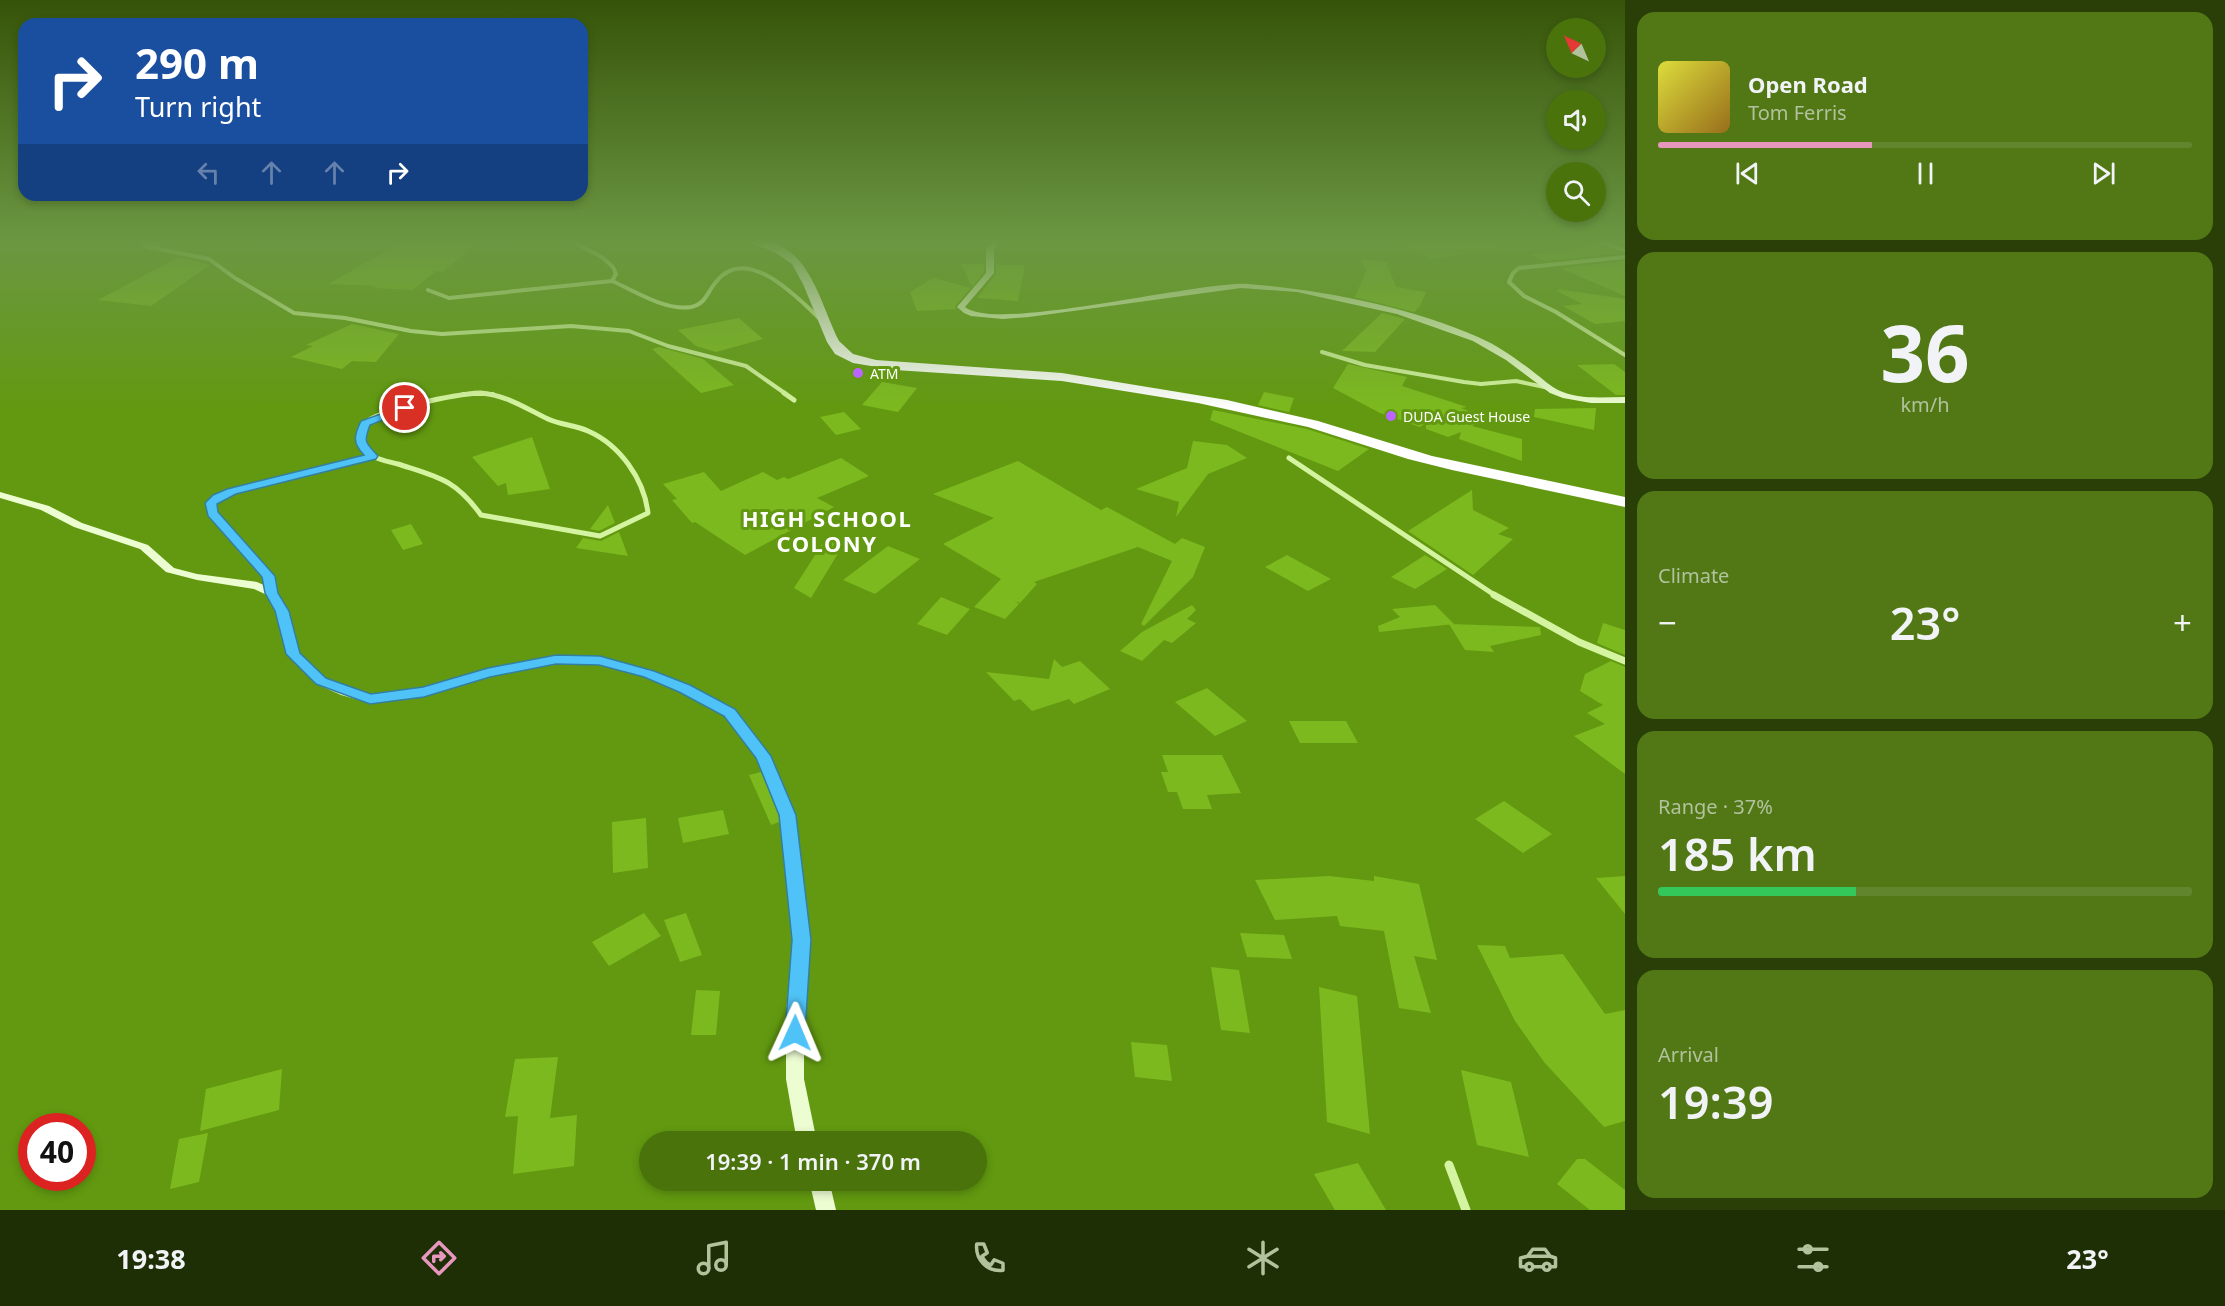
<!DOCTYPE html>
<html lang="en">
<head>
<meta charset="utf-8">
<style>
	:root { --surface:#4a730c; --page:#517815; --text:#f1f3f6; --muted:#b2c29d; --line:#61852d; --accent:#e797bd }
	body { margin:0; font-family:"Noto Sans",sans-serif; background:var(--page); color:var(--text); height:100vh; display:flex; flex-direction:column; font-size:22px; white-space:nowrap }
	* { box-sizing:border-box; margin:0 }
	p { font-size:20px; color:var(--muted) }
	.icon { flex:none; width:33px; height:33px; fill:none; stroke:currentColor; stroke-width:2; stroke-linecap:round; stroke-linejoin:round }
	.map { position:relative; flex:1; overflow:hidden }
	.drawer { display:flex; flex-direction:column; gap:12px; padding:12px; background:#293f07; width:600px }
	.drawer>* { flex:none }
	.guide { position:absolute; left:18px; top:18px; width:570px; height:183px; border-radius:18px; box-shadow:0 3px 9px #0003; background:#1a4fa0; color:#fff; overflow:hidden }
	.needle { width:39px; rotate:316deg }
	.controls { position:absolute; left:1546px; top:18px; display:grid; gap:12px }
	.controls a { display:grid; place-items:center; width:60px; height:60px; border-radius:50%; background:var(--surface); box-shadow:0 3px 9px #0003; font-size:30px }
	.speed { position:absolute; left:18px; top:1113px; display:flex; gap:12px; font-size:30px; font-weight:700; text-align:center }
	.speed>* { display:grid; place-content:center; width:78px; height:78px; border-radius:50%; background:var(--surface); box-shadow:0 3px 9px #0003; line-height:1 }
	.speed .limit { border:9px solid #d22; background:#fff; color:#111 }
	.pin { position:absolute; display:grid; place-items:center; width:51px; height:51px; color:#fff; margin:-26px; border:3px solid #fff; border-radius:50%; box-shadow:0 2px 6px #0007 }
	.me { position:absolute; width:66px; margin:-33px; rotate:1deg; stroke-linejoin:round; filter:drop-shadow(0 0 4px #0008) }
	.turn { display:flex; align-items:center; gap:21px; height:126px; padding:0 18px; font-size:27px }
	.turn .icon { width:78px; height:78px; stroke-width:2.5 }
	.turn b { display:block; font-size:42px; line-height:51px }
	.lanes { display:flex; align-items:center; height:57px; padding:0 18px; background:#0003; justify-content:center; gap:30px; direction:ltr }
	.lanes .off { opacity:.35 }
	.big { font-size:45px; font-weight:600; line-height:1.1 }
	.drawer .card { flex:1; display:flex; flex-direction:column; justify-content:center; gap:9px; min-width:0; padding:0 21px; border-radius:18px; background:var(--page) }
	.drawer .dial { align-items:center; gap:0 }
	.dial b { font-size:78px; line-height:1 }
	.song { display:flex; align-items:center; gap:18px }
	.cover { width:72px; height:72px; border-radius:9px; background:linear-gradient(135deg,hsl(60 70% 55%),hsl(40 70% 35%)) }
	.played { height:6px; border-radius:3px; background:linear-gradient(90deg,var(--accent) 40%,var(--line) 40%) }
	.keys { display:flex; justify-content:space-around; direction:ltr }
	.heat { display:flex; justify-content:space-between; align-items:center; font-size:33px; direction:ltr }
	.charge { height:9px; border-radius:4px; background:linear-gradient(90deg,#34c759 37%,var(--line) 0) }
	.trip { position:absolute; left:639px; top:1131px; width:348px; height:60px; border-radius:30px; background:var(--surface); box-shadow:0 3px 9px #0003; font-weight:600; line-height:60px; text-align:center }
	.tabs { display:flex; height:96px; justify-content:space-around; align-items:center; background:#1e2e05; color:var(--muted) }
	.tabs .icon { width:42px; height:42px }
	.tabs .current { color:var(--accent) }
	.tabs b { font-size:27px; color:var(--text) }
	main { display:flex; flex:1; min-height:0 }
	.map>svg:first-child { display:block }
</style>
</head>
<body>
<main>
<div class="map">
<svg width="1625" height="1210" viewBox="0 0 1625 1210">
	<rect width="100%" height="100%" fill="#629910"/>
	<!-- green -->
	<path fill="#77b417" d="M1388,240h149l-104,19z"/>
	<!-- building -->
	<path fill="#7cb91e" d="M404,240h75l-36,32 -7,-1 -23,19 -39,-2 2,-2 -47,-2z
		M1598,245l24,8 -77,8 -15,-6z
		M179,257l31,8 -59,41 -53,-6z
		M1362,260l24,2 10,25 30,5 -6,14 -6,6 -59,-15 11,-26z
		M1625,261v35l-65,-28z
		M961,264h23v8l-12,15z
		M996,265h29l-7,36 -41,-3 19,-24z
		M933,278l38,10 -16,18 1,3 -39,2 -7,-19z
		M1558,289l67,10v22l-30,3 -32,-18 19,-2 -25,-13z
		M1382,313l23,6 -30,33 -33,-1z
		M739,318l24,21 -47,13 -20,-6 -18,-16z
		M352,324l47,10 -23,28 -24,-1 -10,8 -51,-12 22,-11 -7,-1z
		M659,347l44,12 31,26 -33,8 -49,-44z
		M1348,364l59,13 -5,9 65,21 -6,1 26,10 -15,8 50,13v22l-63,-22 2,-7 -13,5 -22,-8v-6l-6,4 -40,-14 -47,-25z
		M1614,364l11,8v23h-9l-39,-30z
		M882,382l35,6 -19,24 -36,-7z
		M1264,392l30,6 -5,14 -31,-7z
		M1596,408l-2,22 -60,-13 1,-8z
		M1213,410l94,19 62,20 -31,22 -128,-51z
		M844,412l17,17 -25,6 -16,-18z
		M532,437l18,52 -42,6 -2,-12 -8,3 -26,-29z
		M1193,441l34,4 20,13 -39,16 -32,43 3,-15 -43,-13 51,-21z
		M841,458l28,18 -52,22 17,9 -89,48 -50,-33 -3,1 -20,-23 5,-1 -14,-15 41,-12 17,19 42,-19 14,8 7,-3 4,2z
		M1018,461l83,49 6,-3 68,37 7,-6 23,9 -12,30 -49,49 -3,-2 31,-63 -34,-14 -104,35 3,2 -17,19 -5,-2 4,3 -14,15 -31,-12 27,-28 -58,-35 51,-26 -61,-24z
		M1472,490l1,20 36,18 -11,6 15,5 -40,36 -65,-44z
		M608,505l7,18 -16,8 -9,-2z
		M411,524l12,20 -20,6 -12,-20z
		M619,532l9,24 -52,-8 7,-10 18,3z
		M826,538l16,9 -31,51 -17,-10z
		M888,546l32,13 -45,35 -32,-14z
		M1287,555l44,24 -23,12 -43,-24z
		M1425,555l22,14 -32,20 -24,-12z
		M941,597l29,12 -23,26 -30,-11z
		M1192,605l4,5 -9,9 9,4 -24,20 -8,-3 -22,21 -22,-10 22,-19z
		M1435,605l19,19 -75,8 -1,-6 22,-9 -8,-8z
		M1603,623l22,7v25l-28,-12z
		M1449,624l91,3 1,8 -51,11 4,6 -29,-2z
		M1054,659l8,8 18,-6 30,28 -36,15 -5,-5 -37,12 -12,-12 -6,2 -28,-29 63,7z
		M1611,661l14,6v107l-51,-38 31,-12 -18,-11 16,-8 -23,-14 5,-17z
		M1207,688l40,33 -32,15 -40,-34z
		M1289,721h57l12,22h-58z
		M1162,755h60l19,38 -34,2 5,14h-29l-6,-17h-9l-7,-20h7z
		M761,772l18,44v6l-8,3 -22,-50z
		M1504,801l48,33 -29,19 -48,-34z
		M723,810l6,24 -46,9 -5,-25z
		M646,818l2,50 -35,5 -1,-51z
		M1329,876l45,5v-5l45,8 18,76 -23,-4 17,57 -32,-5 -15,-77 -44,-5 -3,-10 -62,4 -20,-40z
		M1625,876v38l-29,-36z
		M644,913l17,23 -52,30 -17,-24z
		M686,913l16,42 -22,7 -16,-42z
		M1240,933l44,2 8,24 -45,-2z
		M1477,945l28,1 5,12 53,-4 42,60 20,-4v111l-21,6 -60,-65 -29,-41z
		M1211,967l28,3 11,63 -29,-3z
		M1319,987l38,9 13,138 -43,-12z
		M696,990l24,1 -4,44h-25z
		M1131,1042l36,3 5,36 -37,-4z
		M558,1057l-8,61 27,-3 -3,51 -61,8 5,-58 -13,1 10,-58z
		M282,1069l-3,41 -79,21 6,-42z
		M1461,1070l50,12 18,75 -52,-12z
		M208,1133l-9,49 -29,7 9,-50z
		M1577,1159h8l40,31v20h-35l-33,-26z
		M1358,1163l28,47h-51l-21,-36z"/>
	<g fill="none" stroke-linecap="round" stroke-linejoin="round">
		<!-- street-far3 -->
		<path stroke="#d5f4a2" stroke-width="4" d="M153,240l-9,6 65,13 26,19 59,35 51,5 66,13 31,3 129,-8 58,5 39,15 78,20 40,28
			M569,240l33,17 11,10 3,7 -4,7c23,10 53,30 79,26 15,-3 16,-15 25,-25 30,-39 81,15 104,37
			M1595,240l30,10
			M148,245l23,-5
			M1625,257l-106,11 -6,5 -4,9 15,14 32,16 69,43
			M428,290l21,8 163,-17
			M1322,352l43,13 99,17 17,2 35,-3 33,7
			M463,394h30"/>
		<!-- street-far2 -->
		<path stroke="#d5f4a2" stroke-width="5" d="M480,393c27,2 45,15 68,26 13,6 27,6 40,12 32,14 56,48 60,82l-48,23 -119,-21c-26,-36 -43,-38 -83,-51 -8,-2 -20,-4 -27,-9 -4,-2 -9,-9 -10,-14 -1,-5 0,-14 4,-18 15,-14 93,-29 115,-30z
			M784,393l10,7
			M1289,458l207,138
			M271,593l-2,-17 -57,-63 -1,-10 6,-6 14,-5 141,-36"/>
		<!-- street-far1 -->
		<path stroke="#d5f4a2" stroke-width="7" d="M1494,595l85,47 46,19"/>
		<!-- street -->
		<path stroke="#d5f4a2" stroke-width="9" d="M1449,1165l17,45"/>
		<!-- secondary -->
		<path fill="#ecfdd2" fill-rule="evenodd" d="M995,240h6l-7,9v24l-29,34c31,26 232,-26 283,-23 76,6 161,23 230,53 21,9 40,23 58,37 7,5 14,12 22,16 20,10 45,7 67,7v6h-34l-28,-5 -13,-5 -44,-33 -33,-19 -76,-27 -100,-22 -56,-4 -212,29 -26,2 -32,-3 -7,-3 -7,-6 29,-34v-24z
			M0,492l49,14 33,17 66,22 26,23 23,6 60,8 18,8 13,21 12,42 26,25 25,11 19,6 34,-4 19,-3 65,-20 32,-6 36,-6 44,1 54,14 36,14 45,24 35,47 25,59 15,126 -6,69v69l13,63h-20l-11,-63v-69l8,-69 -13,-126 -24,-57 -32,-43 -45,-24 -36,-14 -44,-12 -44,-1 -66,12 -66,20 -54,7 -29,-8 -25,-11 -26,-27 -14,-46 -9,-16 -13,-6 -57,-9 -31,-8 -26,-23 -66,-22 -33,-17 -41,-12z
			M809,1180h20l7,30h-20z"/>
		<!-- highway -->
		<path fill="#fff" fill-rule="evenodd" d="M744,240c64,-6 73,57 95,101l14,13 23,6 186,13 165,27 91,21 114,35 193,41v10l-173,-37 -44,-11 -100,-32 -110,-24 -136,-22 -167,-11 -42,-7 -18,-9 -8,-12 -24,-58 -11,-20 -16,-11z"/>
	</g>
	<!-- sky -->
	<linearGradient id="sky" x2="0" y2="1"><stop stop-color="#365409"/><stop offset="0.59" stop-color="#6b9742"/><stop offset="1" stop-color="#6b9742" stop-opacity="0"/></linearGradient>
	<rect width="1625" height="409" fill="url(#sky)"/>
	<!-- route -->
	<path fill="#4fc3f7" stroke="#337fa1" stroke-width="1.5" d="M405,405l3,1v4l-38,15c-7,19 -4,17 8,31l-2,3 -140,35 -19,10 1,8 57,64 3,17 11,18 11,42 26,25 45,16 52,-7 65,-19 68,-13 44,1 54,15 36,14 45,24 36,47 25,59 15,125 -6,93 -3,6 -7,3 -7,-3 -3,-6 7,-93 -13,-125 -23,-57 -32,-42 -45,-24 -35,-15 -45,-12 -43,-1 -66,13 -66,20 -54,7 -54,-20 -30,-30 -11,-43 -10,-18 -3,-16 -54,-61 -3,-13 8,-8 14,-6 137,-34c-12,-12 -10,-20 -3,-34z"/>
	<!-- markers -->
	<g fill="#ba65ff" stroke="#629910" stroke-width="2">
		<circle cx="858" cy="373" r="6"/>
		<circle cx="1391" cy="416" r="6"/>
	</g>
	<g text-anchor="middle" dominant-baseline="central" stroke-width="6" stroke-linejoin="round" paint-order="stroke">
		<!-- far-poi labels -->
		<g font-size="14" fill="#fff" stroke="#629910" text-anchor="start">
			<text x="870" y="373">ATM</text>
			<text x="1403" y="416">DUDA Guest House</text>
		</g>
		<!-- district labels -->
		<g font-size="22" font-weight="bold" letter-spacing="1.5" fill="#fff" stroke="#629910">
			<text x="827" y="518">HIGH SCHOOL<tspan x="827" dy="25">COLONY</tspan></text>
		</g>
	</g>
</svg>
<div class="controls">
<a><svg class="needle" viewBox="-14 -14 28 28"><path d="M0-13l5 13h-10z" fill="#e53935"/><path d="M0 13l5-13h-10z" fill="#b2c29d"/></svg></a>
<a><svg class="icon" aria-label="sound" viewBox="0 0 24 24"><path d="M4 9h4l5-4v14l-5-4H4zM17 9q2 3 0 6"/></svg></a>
<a><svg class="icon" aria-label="search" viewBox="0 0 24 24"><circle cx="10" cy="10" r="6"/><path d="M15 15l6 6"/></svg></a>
</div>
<div class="speed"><div class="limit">40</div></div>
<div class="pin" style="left:405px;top:408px;background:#d93025"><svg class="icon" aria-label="arrive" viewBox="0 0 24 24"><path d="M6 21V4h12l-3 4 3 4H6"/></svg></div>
<svg class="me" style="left:795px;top:1033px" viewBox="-20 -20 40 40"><path d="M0-17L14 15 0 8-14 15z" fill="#4fc3f7" stroke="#fff" stroke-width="4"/></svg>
<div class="trip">19:39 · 1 min · 370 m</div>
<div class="guide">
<div class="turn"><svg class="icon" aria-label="right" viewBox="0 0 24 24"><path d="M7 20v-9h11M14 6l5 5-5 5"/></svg><div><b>290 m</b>Turn right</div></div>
<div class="lanes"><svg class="icon off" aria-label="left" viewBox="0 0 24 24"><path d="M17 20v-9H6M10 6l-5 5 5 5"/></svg><svg class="icon off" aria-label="ahead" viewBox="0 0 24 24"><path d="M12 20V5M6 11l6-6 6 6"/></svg><svg class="icon off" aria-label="ahead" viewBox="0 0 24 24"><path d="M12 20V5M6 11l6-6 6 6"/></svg><svg class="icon" aria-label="right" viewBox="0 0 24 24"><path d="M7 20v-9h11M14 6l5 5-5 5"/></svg></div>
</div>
</div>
<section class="drawer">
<div class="card">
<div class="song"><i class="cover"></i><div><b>Open Road</b><p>Tom Ferris</p></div></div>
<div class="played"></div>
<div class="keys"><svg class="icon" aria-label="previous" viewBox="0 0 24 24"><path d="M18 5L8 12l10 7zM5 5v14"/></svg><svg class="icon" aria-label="pause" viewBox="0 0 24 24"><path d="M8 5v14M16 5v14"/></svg><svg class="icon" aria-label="next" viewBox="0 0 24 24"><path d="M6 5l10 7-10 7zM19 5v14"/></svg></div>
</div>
<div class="card dial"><b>36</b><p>km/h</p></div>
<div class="card"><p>Climate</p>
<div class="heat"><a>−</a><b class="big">23°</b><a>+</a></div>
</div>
<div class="card"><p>Range · 37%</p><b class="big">185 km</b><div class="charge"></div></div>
<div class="card"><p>Arrival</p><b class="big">19:39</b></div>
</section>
</main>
<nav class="tabs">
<b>19:38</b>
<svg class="icon current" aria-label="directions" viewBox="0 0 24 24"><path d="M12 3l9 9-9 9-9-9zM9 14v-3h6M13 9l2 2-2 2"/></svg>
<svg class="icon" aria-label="music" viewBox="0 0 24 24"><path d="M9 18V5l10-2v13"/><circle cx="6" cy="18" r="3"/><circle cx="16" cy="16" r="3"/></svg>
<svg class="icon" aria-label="phone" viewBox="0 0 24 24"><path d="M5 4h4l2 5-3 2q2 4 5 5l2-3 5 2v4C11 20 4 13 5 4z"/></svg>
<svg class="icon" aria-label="climate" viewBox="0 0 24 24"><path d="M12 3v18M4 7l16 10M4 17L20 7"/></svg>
<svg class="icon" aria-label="car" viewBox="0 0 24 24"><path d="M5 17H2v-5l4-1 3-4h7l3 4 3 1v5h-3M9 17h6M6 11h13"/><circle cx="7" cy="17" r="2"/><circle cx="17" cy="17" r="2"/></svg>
<svg class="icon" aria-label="filters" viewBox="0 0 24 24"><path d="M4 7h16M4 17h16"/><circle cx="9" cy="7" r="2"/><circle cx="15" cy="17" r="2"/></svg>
<b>23°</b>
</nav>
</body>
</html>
